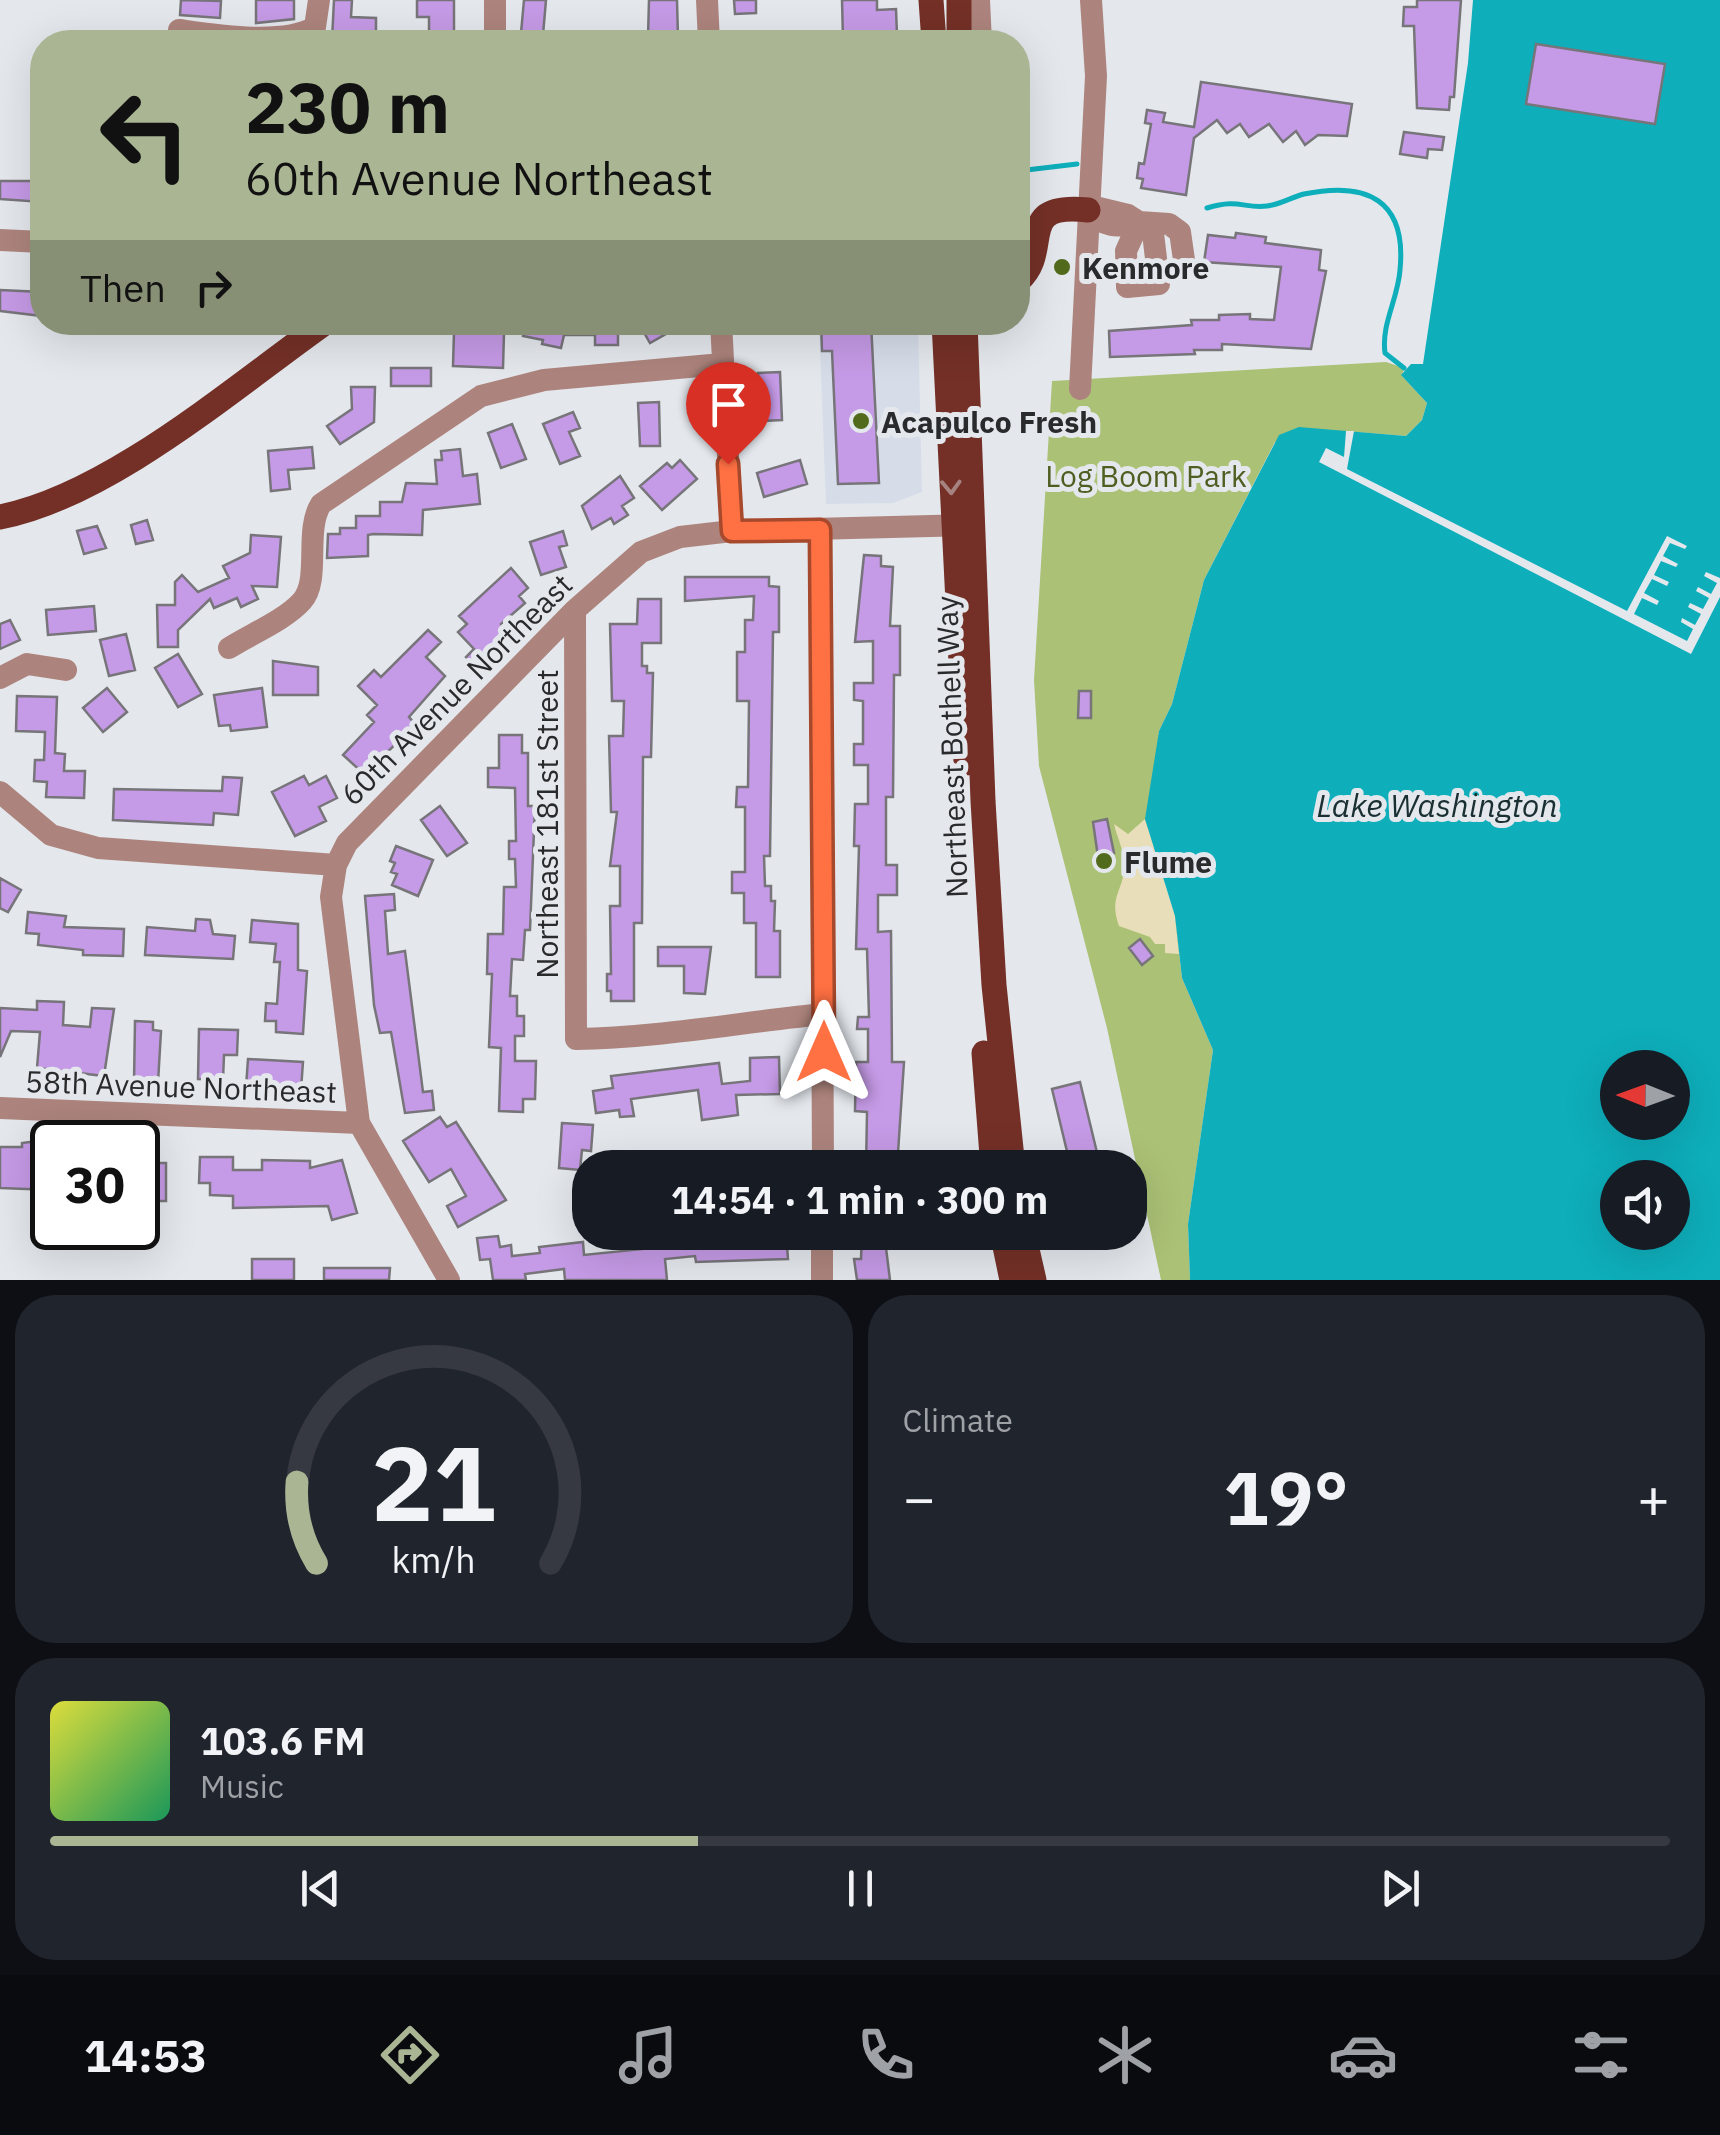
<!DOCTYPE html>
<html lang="en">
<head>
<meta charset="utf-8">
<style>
	:root { --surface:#171b24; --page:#20242c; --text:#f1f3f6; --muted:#9ea1a6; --line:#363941; --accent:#a9b593 }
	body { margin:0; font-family:"IBM Plex Sans",sans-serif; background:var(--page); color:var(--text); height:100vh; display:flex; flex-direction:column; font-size:38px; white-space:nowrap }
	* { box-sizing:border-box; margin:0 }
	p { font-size:32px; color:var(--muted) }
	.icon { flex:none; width:55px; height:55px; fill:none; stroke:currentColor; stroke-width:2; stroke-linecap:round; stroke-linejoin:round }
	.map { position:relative; height:1280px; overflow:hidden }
	.panel { display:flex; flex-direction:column; gap:15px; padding:15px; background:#0d0f14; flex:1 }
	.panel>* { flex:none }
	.hud { position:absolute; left:30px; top:30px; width:1000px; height:305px; border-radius:40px; box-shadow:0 10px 40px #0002; background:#a9b593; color:#111; overflow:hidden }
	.needle { width:65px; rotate:271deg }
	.fabs { position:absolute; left:1600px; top:1050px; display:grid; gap:20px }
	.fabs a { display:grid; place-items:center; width:90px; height:90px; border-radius:50%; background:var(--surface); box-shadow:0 10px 40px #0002; font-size:50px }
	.speed { position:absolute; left:30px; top:1120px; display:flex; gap:20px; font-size:50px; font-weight:700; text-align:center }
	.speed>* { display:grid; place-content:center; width:130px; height:130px; border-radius:50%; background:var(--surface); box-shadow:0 10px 40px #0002; line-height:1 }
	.speed .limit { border:5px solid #111; border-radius:15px; background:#fff; color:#111 }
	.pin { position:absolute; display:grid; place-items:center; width:85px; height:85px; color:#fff; margin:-102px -42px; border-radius:50% 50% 50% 0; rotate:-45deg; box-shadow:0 0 10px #0007 }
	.pin .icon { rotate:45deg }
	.me { position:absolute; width:110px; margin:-55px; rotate:0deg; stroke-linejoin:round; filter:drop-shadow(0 0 8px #0008) }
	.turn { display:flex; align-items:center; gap:35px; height:210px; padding:0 50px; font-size:45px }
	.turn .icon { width:130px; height:130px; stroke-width:2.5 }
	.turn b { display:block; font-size:70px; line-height:85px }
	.then { display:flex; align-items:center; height:95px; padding:0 50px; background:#0003; gap:20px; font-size:38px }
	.big { font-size:75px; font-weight:700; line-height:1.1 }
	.panel .card { flex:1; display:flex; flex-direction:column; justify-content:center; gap:15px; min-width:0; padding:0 35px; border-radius:40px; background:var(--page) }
	.panel .dial { align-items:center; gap:0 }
	.dial svg { height:260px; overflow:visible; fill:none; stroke:var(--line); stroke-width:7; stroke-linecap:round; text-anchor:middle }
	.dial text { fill:var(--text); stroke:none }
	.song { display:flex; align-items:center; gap:30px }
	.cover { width:120px; height:120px; border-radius:15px; background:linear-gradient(135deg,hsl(60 70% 55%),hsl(150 70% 35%)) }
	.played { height:10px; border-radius:5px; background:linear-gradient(90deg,var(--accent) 40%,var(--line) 40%) }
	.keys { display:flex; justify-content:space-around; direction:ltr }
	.heat { display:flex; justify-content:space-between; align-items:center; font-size:55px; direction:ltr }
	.panel .tiles { flex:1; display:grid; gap:15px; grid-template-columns:1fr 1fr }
	.card:last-child { grid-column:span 2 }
	.trip { position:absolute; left:572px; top:1150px; width:575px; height:100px; border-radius:40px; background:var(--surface); box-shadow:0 10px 40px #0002; font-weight:700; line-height:100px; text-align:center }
	.menu { display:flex; height:160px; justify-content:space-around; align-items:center; background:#090b0e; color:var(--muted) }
	.menu .icon { width:70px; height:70px }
	.menu .active { color:var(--accent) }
	.menu b { font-size:45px; color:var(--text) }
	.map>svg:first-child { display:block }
</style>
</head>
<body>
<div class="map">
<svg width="1720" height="1280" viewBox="0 0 1720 1280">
	<rect width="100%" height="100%" fill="#e4e8ed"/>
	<!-- built -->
	<path fill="#d6dde9" d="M819,323h99l4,169 -29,11 -67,1z"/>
	<!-- green -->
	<path fill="#abc175" d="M1386,362l18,6 -2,8 25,27 -5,17 -16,16 -62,-5 -69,11 -71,138 -32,124 -13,27 -12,107 28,78 7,62 31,72 -25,174 2,56h-29l-54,-252 -68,-262 -5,-86 18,-299z"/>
	<!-- sand -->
	<path fill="#e8deb9" d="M1145,819l30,97 4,38 -14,-1v-9h-10l-5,-7 -31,-11c-11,-32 6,-35 5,-62 0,-15 -7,-26 -10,-40l14,10z"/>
	<!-- water -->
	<path fill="#0eaebb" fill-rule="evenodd" d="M1473,0h247v1280h-530l-2,-56 25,-174 -31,-72 -7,-62 -30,-97 14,-88 13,-27 32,-124 75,-145 20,-8 107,9 16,-16 5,-17 -26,-28 10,-11h12l45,-301zM1618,1068h54v54h-54zM1618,1178h54v54h-54z"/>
	<!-- pier -->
	<path fill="#e4e8ed" d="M1346,431h8l-7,38 280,142 40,-75 20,10 -2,3 -15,-6 -7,13 15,8 -2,3 -15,-6 -7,14 15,7 -2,4 -15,-7 -8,14 15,8 -2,4 -15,-7 -8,16 53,27 6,-12 -12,-7 1,-4 13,7 6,-11 -13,-7 2,-4 13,6 6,-11 -13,-7 2,-4 13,7 6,-11 -13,-7 2,-4 14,6v19l-29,57 -372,-192 7,-14 18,9z"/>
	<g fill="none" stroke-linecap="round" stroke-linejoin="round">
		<!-- stream -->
		<path stroke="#0eaebb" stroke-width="5" d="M1018,171l59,-7
			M1207,208c32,-10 37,1 60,-2 12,-1 25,-9 37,-12 63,-13 103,6 96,76 -2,29 -19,54 -15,83l19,15"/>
	</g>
	<!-- building -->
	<path fill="#c59ae6" stroke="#77757a" stroke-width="2.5" d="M181,0l40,1 -1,17 -40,-3z
		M256,0h38v19l-38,4z
		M334,0h18l-1,17 25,1v24l-44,-2z
		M417,0h37v40l-25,-1v-22h-12z
		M524,0h22l-3,35 -22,-2z
		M649,0h28l1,38 -30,-1z
		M734,0h22v13l-21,1z
		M842,0h35v10l19,-1 1,26 -6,7 -48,-3z
		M1417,0h44l-7,97h-4l-1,13 -32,-2 -3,-82h-11l1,-19h13z
		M1536,44l129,20 -10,60 -129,-20z
		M1201,82l151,22 -5,32 -29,-1 -13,10 -9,-14 -13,11 -14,-18 -20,13 -9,-13 -13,9 -10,-13 -23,18 -8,57 -45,-7 2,-9 -6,-1 2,-15 5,1 7,-40 -6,-1 2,-13 18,3 -2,9 31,5z
		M1404,132l40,5 -2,13 -14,-1 -1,9 -27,-4z
		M0,181h42v21l-42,-3z
		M1236,233l30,4 -1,6 56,7 -2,20 7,1 -15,78 -89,-5v6h-28l1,4 -85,3 -1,-26 83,-6 -1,-5h28v-5l31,-1v5l24,1 7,-53 -77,-5 4,-27 27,3z
		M0,290l42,2v24l-42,-5z
		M525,322h93v23h-23v-10h-31l-3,13 -19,-4 1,-4 -20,-4z
		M643,322h44l-37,21 -8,-14z
		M821,322h50l8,161 -41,1 -6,-133h-10z
		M454,332l50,1 -1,35 -50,-2z
		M391,368h40v18h-40z
		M780,372l2,48 -22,1 -2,-48z
		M351,387h24l-1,35 -34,22 -13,-18 25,-17z
		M659,402l1,44h-20l-2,-43z
		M573,412l7,16 -11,4 11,24 -20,8 -17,-40z
		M512,424l14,35 -25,9 -13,-35z
		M312,447l2,21 -26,2 2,19 -19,2 -3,-40z
		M460,449l3,27 14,-2 3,30 -57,6 -1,25 -49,-1 -5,1v21l-41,2 1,-24h12v-6h16v-12h24v-14h22l4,-19 31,1 -2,-24h7l-1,-9z
		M680,460l17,19 -35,31 -22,-24 27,-23 5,5z
		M800,460l7,24 -43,13 -7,-24z
		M620,476l14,22 -12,8 6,9 -14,9 -3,-6 -19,11 -10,-23z
		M147,520l6,20 -17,4 -5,-19z
		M97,526l9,22 -22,6 -7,-23z
		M563,531l4,14 -8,2 7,20 -25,8 -11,-33z
		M251,535l30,2 -4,50 -25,-1 6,13 -17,8 -4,-9 -23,10 -4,-9 -32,31v17h-20l-1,-42h18v-23l7,-7 16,17 31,-14 -6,-12 27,-13z
		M864,555l17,1v10l12,1 -3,59h10v49h-6l-1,122h-7v68h11v30h-19v37l13,-1 1,131h12l-7,106h-31l1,-56 -12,-1 1,-49h12v-33h-11l1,-12h11l-2,-68h-11l3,-103h-5l1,-42h13v-39h-14v-21h9v-43l-9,-1v-17h19v-42l-18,1z
		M511,568l17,20 -9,8 6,7 -24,21 7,8 -34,34 -8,-9 8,-8 -16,-17 9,-8 -8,-8z
		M685,577h84v9l10,1v45h-6l-3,224h-6l1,30h6v15h4l-1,30h6v46h-24v-54h-12v-30h-12v-21h13v-65h-9l1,-20h11l1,-86h-12v-49h8v-32h8l1,-24 -69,5z
		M638,599h23v44h-19v23h5v7h6l-2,84h-8l-1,166h-8v78h-23v-10h-4v-17h4l-1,-68h10v-40h-10l7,-54h-6l-2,-76h14l1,-35h-12l-2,-77h27z
		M94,606l2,25 -48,4 -2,-25z
		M10,620l10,20 -20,9v-25z
		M428,630l13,12 -15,15 19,19 -36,41 7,8 -52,49 -21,-19 31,-33 -7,-7 10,-10 -19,-19 16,-16 7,7z
		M126,634l9,36 -26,6 -9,-36z
		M178,654l24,40 -24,13 -23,-39z
		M273,661l45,6v28h-45z
		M107,688l20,24 -24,20 -20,-24z
		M262,688l5,39 -36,4 -1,-6 -11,1 -5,-31z
		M1079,691h12v27h-13z
		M17,696l40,1 -2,56 10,1 -1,17h21l-1,27 -38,-1 1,-15 -13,-1 1,-21h9l1,-28 -29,-1z
		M499,735h23v18h6v53h7l-5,124h-5l-2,30 -11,-1 -2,37h7v20h7v20h-9v25h21l-1,38h-12v13l-24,-1 2,-63 -12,-1 3,-73h-5l1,-40h15l1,-47h12l-1,-28h-6v-18h7l-1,-53 -27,-1v-19h11z
		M304,776l5,9 17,-9 11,22 -18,9 7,14 -31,15 -23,-44z
		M223,777l19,1 -4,37 -24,-2 -1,12 -100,-5 1,-31 108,2z
		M440,806l27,37 -20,13 -26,-36z
		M1107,819l7,34 -16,4 -5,-35z
		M396,846l37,14 -15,36 -26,-11 5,-11 -6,-2 4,-9 -5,-2z
		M0,878l21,12 -13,22 -8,-4z
		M394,894l1,16 -10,1 3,43 17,-3 18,141 9,-1 2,19 -29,3 -14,-81 -11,1 -6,-28 -9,-109z
		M28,912l38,4 -2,11 60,2 -1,27 -40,-1v-5l-45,-5 1,-11 -13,-1z
		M196,919l14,1 3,14 22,2 -2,23 -88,-4 2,-28 48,4z
		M252,920l46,4v46l9,1 -4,63 -27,-2v-11h-11l1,-18 11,1 3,-42h-6l2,-18 -26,-2z
		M1140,939l13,17 -11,9 -13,-17z
		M658,947h53l-6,47 -21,-1v-27h-26z
		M37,1001l27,1 -1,23 27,2 2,-19 22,1 -10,67 -67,-8 3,-36 -29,-1 -11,26v-49l37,2z
		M135,1021l18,1v8l8,1 -3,52 -24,-1z
		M199,1029l39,1 -1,25h-13l-1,25 -25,-1z
		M779,1057l1,37 -44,1 2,20 -36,5 -4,-30 -67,9 3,17 -14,1 -1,-7 -23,3 -3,-22 20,-3 -2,-12 108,-13 3,21 28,-3v-23z
		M248,1059l55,3 -2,28 -55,-3z
		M1080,1082l20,83 -11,3h-18l-19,-79z
		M440,1117l7,10 9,-5 50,78 -48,27 -11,-21 19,-10 -15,-27 -22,13 -26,-41z
		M562,1123l31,2 -2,26 -9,-1 -2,20 -21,-2z
		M44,1140l8,2v48l-52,-2v-41h22v-4z
		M200,1157h33v13h29v-10l48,1v7l32,-8 15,53 -25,7 -4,-14 -95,2v-12l-23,-1v-12h-11z
		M138,1163h28v38h-28z
		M654,1232h29l1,6 43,-4 1,8 58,-10 2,27 -92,3 -1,-6 -30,3 2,21h-102l-1,-11 -39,5 1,6h-33l-3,-21 -10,1 -3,-22 21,-2 2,11 11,-2 1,11 28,-3 -1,-6 44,-5 1,13 59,-6 -2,-15z
		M862,1232h45v16h-21l4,32h-33l-3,-21h7z
		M252,1259h42v21h-42z
		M324,1268h66l-1,12h-65z"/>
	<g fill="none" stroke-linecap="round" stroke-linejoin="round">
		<!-- minor -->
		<path stroke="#ad847d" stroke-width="22" d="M495,0v42
			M707,0l2,42
			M979,0l2,42
			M179,30c36,5 104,16 136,-3l4,-27
			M1099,208l29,7 11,7c-21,6 -36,6 -51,-12z
			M1139,222l14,11 6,51 -32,3 -1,-36z
			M1139,222l30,2 11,8 4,28
			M0,240l42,2
			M721,322l11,209
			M1080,389l16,-313 -5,-76
			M820,530l3,638
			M575,610l1,429c83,-1 165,-17 248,-25
			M229,648c22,-14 56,-28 73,-47 19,-21 2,-70 19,-97l160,-108 63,-16 178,-16
			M0,678l27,-14 39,6
			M0,792l51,43 47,13 238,17
			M0,1108l359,15
			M449,1280l-90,-157 -28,-226 5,-32 11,-22 228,-233 66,-58 39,-15 52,-6 239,-6
			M822,1280v-48"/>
		<!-- major -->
		<path stroke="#743027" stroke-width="25" d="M931,0l3,42
			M959,0v42
			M1018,281c36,-31 -6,-79 70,-71
			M944,322l22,441
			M965,322l18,479 11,184 19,183
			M0,517c109,-21 234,-130 326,-195
			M984,1053l9,115
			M1002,1232l10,48
			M1023,1232l11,48"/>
	</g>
	<!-- one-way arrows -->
	<defs><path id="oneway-chevron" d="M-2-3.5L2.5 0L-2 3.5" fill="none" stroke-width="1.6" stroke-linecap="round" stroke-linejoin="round" transform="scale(2.5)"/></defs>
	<use stroke="#a68380" href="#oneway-chevron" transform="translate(951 487) rotate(88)"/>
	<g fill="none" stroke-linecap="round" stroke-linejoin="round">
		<defs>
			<path id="route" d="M728,464l4,67 88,-1 4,522"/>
		</defs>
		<!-- route casing -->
		<use href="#route" stroke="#a6492c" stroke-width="25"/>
		<!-- route -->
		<use href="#route" stroke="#ff7043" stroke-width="18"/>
	</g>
	<!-- markers -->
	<g fill="#526a1b" stroke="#e4e8ed" stroke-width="4">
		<circle cx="1062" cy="267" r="10"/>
		<circle cx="861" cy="421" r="10"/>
		<circle cx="1104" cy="861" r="10"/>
	</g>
	<g text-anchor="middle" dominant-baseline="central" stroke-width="10" stroke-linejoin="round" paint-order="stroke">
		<!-- poi labels -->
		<g font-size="30" font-weight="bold" fill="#282a2c" stroke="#e4e8ed" text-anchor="start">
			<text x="1082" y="267">Kenmore</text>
			<text x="881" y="421">Acapulco Fresh</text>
			<text x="1124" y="861">Flume</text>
		</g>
		<!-- park labels -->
		<g font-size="30" fill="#4f5e21" stroke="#e4e8ed">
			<text x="1146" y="475">Log Boom Park</text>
		</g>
		<!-- street labels -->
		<g font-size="30" fill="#282a2c" stroke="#e4e8ed">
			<text transform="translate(456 689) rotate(-45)">60th Avenue Northeast</text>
			<text transform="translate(951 747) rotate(-92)">Northeast Bothell Way</text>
			<text transform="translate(546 824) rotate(-90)">Northeast 181st Street</text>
			<text transform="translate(181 1086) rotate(2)">58th Avenue Northeast</text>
		</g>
		<!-- water labels -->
		<g font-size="32" font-style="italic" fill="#192f32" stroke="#e4e8ed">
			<text x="1437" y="805">Lake Washington</text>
		</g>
	</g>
</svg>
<div class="fabs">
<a><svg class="needle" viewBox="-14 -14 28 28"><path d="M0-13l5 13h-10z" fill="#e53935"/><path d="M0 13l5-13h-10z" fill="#9ea1a6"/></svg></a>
<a><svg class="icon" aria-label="sound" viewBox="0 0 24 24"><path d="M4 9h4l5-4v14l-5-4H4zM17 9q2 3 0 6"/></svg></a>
</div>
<div class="speed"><div class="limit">30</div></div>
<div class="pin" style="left:728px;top:464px;background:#d93025"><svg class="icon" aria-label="arrive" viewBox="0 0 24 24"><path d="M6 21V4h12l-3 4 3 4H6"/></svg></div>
<svg class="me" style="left:824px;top:1052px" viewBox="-20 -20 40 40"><path d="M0-17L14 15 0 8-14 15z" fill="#ff7043" stroke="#fff" stroke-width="4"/></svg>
<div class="trip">14:54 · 1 min · 300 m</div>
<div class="hud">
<div class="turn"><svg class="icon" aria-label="left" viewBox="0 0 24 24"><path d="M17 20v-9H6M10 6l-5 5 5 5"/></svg><div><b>230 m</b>60th Avenue Northeast</div></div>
<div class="then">Then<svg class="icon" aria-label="right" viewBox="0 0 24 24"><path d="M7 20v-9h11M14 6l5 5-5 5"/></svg></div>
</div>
</div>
<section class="panel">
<div class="tiles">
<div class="card dial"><svg viewBox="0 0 100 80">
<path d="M14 69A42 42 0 1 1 86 69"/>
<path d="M14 69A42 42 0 0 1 8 44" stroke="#a9b593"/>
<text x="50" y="56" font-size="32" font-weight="700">21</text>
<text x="50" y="72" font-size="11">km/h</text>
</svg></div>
<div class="card"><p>Climate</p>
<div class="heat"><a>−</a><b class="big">19°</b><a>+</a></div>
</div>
<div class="card">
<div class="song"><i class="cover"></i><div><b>103.6 FM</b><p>Music</p></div></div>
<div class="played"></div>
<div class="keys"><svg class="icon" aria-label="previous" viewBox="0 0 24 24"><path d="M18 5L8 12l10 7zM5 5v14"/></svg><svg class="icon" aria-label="pause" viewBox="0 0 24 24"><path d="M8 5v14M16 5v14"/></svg><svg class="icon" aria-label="next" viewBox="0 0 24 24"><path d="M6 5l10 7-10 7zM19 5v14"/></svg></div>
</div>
</div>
</section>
<nav class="menu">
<b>14:53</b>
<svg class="icon active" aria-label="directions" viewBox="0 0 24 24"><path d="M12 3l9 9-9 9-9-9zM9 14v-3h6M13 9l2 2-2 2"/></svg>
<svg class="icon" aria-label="music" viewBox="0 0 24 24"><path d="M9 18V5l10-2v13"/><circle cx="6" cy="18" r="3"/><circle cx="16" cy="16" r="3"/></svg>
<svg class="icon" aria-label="phone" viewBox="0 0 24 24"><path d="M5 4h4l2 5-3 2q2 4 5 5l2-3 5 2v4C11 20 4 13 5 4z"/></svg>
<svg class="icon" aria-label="climate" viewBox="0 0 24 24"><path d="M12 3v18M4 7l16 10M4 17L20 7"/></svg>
<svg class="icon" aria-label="car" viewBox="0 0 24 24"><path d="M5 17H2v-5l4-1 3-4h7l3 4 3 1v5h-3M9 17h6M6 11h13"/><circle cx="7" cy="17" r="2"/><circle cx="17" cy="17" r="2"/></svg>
<svg class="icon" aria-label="filters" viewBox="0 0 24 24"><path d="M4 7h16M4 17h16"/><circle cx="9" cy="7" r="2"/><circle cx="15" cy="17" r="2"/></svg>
</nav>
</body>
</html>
